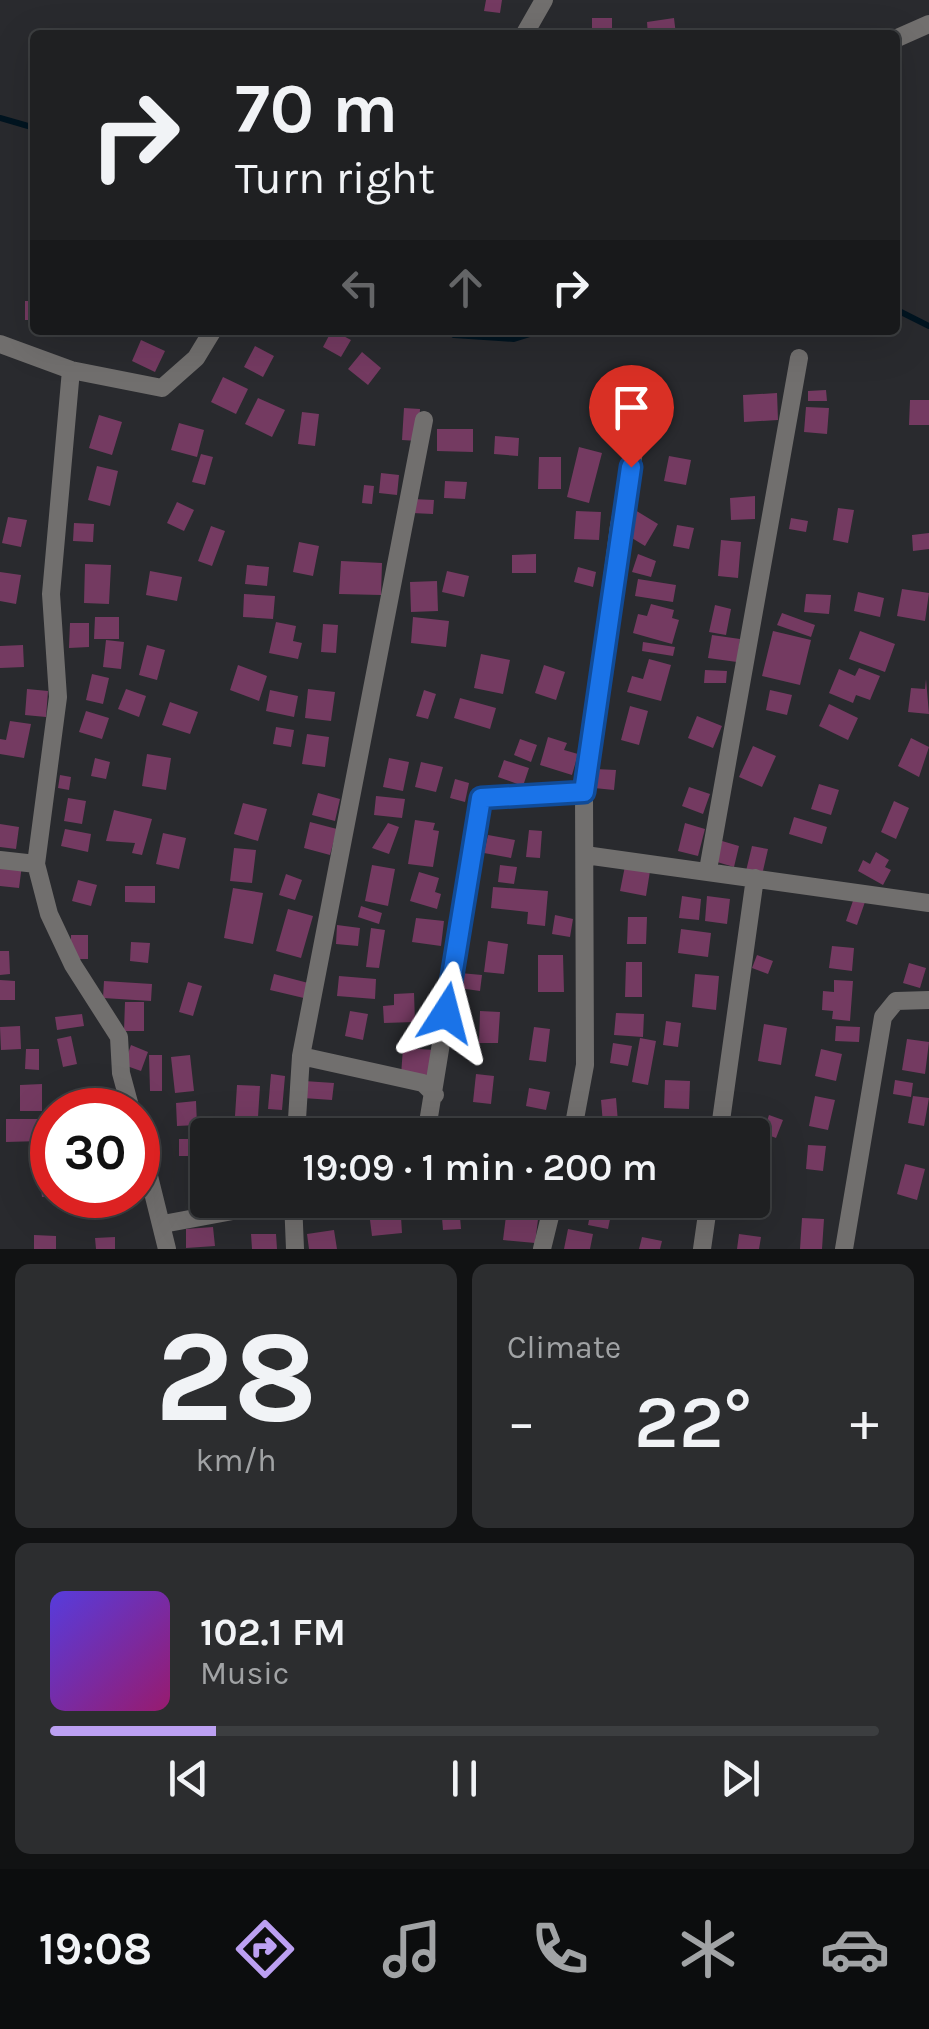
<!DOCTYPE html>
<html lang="en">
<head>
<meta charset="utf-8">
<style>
	:root { --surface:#1f2022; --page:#2c2d2f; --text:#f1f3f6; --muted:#a1a3a5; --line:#3c3e40; --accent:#bca0f2 }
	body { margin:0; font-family:Karla,sans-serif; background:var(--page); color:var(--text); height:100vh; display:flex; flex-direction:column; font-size:38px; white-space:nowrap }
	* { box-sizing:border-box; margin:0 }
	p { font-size:32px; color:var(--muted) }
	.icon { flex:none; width:55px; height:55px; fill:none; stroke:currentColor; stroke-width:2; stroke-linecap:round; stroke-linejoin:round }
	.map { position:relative; height:1249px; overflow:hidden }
	.side { display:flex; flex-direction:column; gap:15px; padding:15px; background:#111213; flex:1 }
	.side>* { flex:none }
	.hud { position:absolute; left:30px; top:30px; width:870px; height:305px; border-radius:10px; box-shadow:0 10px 40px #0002,0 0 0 2px var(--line); background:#1f2022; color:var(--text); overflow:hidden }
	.speed { position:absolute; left:30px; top:1088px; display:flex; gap:20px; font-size:50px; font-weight:700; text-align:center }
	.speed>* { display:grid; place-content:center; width:130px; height:130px; border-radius:50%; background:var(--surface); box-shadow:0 10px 40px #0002,0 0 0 2px var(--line); line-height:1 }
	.speed .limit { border:15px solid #d22; background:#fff; color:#111 }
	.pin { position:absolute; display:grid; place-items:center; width:85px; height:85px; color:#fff; margin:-102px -42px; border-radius:50% 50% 50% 0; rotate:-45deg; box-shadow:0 0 10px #0007 }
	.pin .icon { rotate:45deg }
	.me { position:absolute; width:110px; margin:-55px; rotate:9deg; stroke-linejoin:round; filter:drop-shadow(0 0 8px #0008) }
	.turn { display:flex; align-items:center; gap:35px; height:210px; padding:0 40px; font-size:45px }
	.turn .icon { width:130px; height:130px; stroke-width:2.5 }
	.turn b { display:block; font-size:70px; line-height:85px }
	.lanes { display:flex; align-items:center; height:95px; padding:0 40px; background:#0003; justify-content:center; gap:50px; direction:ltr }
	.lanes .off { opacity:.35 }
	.big { font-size:75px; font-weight:600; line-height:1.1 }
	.side .card { flex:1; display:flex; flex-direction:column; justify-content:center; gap:15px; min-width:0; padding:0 35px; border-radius:15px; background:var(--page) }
	.side .dial { align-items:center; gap:0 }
	.dial b { font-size:130px; line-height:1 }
	.song { display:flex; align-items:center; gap:30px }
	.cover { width:120px; height:120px; border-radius:15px; background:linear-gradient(135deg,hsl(250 70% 55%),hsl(320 70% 35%)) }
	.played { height:10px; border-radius:5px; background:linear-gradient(90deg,var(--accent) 20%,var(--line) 20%) }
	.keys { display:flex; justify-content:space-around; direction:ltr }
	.heat { display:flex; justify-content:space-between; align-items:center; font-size:55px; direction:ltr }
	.side .tiles { flex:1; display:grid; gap:15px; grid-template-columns:1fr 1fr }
	.card:last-child { grid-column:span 2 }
	.trip { position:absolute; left:190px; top:1118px; width:580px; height:100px; border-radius:10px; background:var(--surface); box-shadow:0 10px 40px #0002,0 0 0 2px var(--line); font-weight:600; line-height:100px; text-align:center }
	.dock { display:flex; height:160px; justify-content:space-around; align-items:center; background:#0c0d0e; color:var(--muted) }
	.dock .icon { width:70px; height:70px }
	.dock .current { color:var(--accent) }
	.dock b { font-size:45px; color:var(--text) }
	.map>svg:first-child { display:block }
</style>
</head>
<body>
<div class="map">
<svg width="929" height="1249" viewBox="0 0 929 1249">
	<rect width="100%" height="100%" fill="#292a2e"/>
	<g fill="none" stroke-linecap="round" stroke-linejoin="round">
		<!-- stream -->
		<path stroke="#001420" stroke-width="6" d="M0,118l35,10
			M895,309l34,17
			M447,330l7,5 60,4 29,-9"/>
	</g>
	<!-- building -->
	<path fill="#743a61" d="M486,0h16l-2,13 -16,-2z
		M592,18h20v14h-20z
		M674,18l2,17h-28l-1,-13z
		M25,301h10v19h-10z
		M280,330h24l-2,7z
		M332,330l19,10 -10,17 -18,-10z
		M141,340l24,11 -10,21 -23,-11z
		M255,346l19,10 -11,21 -19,-10z
		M362,352l19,16 -13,17 -20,-16z
		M223,377l25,12 -12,25 -25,-12z
		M826,390l1,11h-19v-10z
		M777,393l1,27 -34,2 -1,-27z
		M258,398l27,12 -13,27 -27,-13z
		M910,400h19v25h-20z
		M806,407l23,1 -2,26 -23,-2z
		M404,408l16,1 -2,32 -16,-1z
		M302,412l17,2 -4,32 -17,-2z
		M99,415l23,7 -10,33 -23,-7z
		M179,423l25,7 -7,27 -26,-7z
		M437,429h36v23l-36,-1z
		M495,436l24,2 -1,18 -24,-2z
		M579,447l23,6 -13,50 -22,-6z
		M201,454l12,3 -8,28 -13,-3z
		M669,456l22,4 -5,25 -22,-4z
		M539,457h22v32h-23z
		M97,466l21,5 -8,35 -22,-6z
		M381,473l18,2 -2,20 -18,-2z
		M445,481l22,1 -2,17 -21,-1z
		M364,485l10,1 -2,18 -10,-1z
		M755,496v23l-24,1 -1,-22z
		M412,499l22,1 -1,14 -21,-1z
		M177,502l17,8 -10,21 -17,-8z
		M838,508l16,2 -6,33 -15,-3z
		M635,510l23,14 -13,22 -23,-14z
		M576,511l25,1 -2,28 -25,-1z
		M8,517l19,3 -6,27 -19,-4z
		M791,518l17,3 -2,11 -17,-3z
		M74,523l20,1 -1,18 -20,-1z
		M677,525l17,3 -5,21 -16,-3z
		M211,526l14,5 -13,35 -14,-5z
		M929,533v16l-16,2 -1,-16z
		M721,540l20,2 -3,36 -20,-2z
		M299,542l20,4 -6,30 -20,-4z
		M536,554v19h-24v-18z
		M638,554l18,7 -5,16 -19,-5z
		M341,561l41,2 -1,32 -42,-1z
		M85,564l26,1 -2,39 -25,-1z
		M247,565l22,2 -2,19 -22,-2z
		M578,567l18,5 -3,15 -19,-5z
		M150,571l32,6 -5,24 -31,-6z
		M447,571l22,5 -5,21 -22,-5z
		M0,572l21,3 -5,29 -16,-3z
		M638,579l38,6 -3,17 -38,-6z
		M437,581l1,30 -27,1 -1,-30z
		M902,589l27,4 -4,28 -28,-5z
		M858,592l26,6 -4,19 -26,-6z
		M244,594l31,2 -2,23 -30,-2z
		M806,594l25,1 -2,19 -25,-2z
		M651,604l23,6 -2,8 7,2 -7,24 -39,-11 5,-19 9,2z
		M715,605l16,4 -5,26 -17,-3z
		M782,613l33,12 -4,12 -34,-12z
		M95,617h24v22h-25z
		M413,617l36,4 -3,26 -35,-4z
		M276,622l20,4 -3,15 9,2 -4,16 -29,-6z
		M70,623h19v24l-20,1z
		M323,624l15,1 -2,28 -15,-1z
		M773,631l38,9 -11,45 -38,-9z
		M860,631l35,13 -10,28 -36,-13z
		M712,635l28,4 -3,23 -29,-4z
		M106,640l18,2 -3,27 -18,-2z
		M643,642l32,5 -2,9 -31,-5z
		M23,645l1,22 -24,1v-22z
		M147,645l18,5 -8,30 -18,-5z
		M481,654l29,6 -7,34 -29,-6z
		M649,659l22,6 -10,36 -34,-9 5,-16 11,3z
		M238,665l29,11 -8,25 -29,-11z
		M544,665l21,7 -9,28 -21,-7z
		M859,668l21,8 -10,24 -14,-5 -3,8 -24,-10 10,-24 16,7z
		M705,670l22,1 -1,12h-22z
		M92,674l17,4 -6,26 -17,-4z
		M926,679l3,35 -21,-2 3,-24 14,1z
		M27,689l21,2 -2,26 -21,-2z
		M126,689l20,7 -7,21 -21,-8z
		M308,689l27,3 -4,29 -26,-3z
		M270,690l28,6 -4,21 -28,-6z
		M424,690l12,4 -8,25 -12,-3z
		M770,690l22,5 -5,20 -21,-5z
		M460,698l36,10 -6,21 -36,-11z
		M170,702l28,10 -8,22 -28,-9z
		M829,704l29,14 -10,22 -29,-14z
		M630,706l18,5 -9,34 -18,-5z
		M86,711l23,7 -7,21 -23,-7z
		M697,716l25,10 -9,22 -25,-10z
		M10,721l21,3 -7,34 -24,-4v-15l6,1z
		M276,727l18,3 -3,17 -18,-3z
		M307,734l22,3 -4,30 -23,-3z
		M548,737l19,6 -3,7 14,4 -6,21 -32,-10z
		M911,738l18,9 -10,30 -21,-11z
		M520,739l17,6 -6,17 -17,-7z
		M753,746l23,10 -14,31 -23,-10z
		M147,754l24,4 -5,32 -24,-4z
		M95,758l15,4 -4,17 -15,-3z
		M389,758l20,4 -6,29 -20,-4z
		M504,760l25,8 -6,18 -25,-9z
		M421,762l22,5 -7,25 -21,-5z
		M595,769l21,1 -2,20 -20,-2z
		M60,775l11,2 -2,13 -11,-2z
		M455,779l14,4 -4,19 -15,-4z
		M819,784l20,6 -8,25 -20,-6z
		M689,787l21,7 -7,20 -21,-8z
		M318,793l22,6 -5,22 -23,-6z
		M376,796l29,3 -3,19 -28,-3z
		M68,798l18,3 -4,23 -18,-3z
		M894,801l15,7 -13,31 -15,-7z
		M243,803l24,6 -9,32 -24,-7z
		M114,810l38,9 -10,36 -10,-2 3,-10 -29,-2z
		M794,817l33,10 -5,17 -33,-10z
		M415,820l20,3 -2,7 6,1 -6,36 -25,-3z
		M310,822l27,7 -7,26 -26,-7z
		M388,823l11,4 -10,27 -17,-6z
		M685,823l20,6 -7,27 -20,-5z
		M0,824l19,3 -3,22 -16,-2z
		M65,829l26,5 -3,18 -27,-6z
		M529,830l13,1 -2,27 -14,-1z
		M163,833l23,5 -7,31 -23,-5z
		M488,835l27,5 -4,18 -27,-5z
		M722,841l17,5 -5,21 -17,-5z
		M752,846l16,3 -6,26 -16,-4z
		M234,848l22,2 -4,33 -22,-2z
		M876,852l13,8 -4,7 6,3 -8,15 -25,-14 5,-11 7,4z
		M0,862l22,3 -3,23 -19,-2z
		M372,865l23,4 -7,37 -23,-5z
		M500,865l17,2 -3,17 -16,-2z
		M625,866l25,5 -4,25 -26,-5z
		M419,872l20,6 -4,14 6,2 -4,15 -27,-8z
		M286,874l16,6 -7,20 -16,-5z
		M78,880l19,5 -6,21 -19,-5z
		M125,886h30v17l-30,-1z
		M493,887l55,4 -3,35 -18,-2 1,-12 -37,-4z
		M233,888l30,5 -10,51 -29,-6z
		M855,895l11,4 -9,26 -11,-4z
		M682,896l19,3 -2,21 -20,-2z
		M707,896l23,3 -3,25 -22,-3z
		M361,906l21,7 -3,11 -21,-7z
		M288,909l25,7 -12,42 -25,-7z
		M555,915l18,4 -3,18 -18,-3z
		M628,917h19l-1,27h-19z
		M416,918l28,3 -3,25 -29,-4z
		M337,925l23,3 -2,18 -22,-2z
		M371,928l14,2 -6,38 -13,-1z
		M681,929l30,4 -3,24 -30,-4z
		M71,935h17v24h-17z
		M488,941l20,3 -4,30 -20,-2z
		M131,942l19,1 -2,20 -18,-2z
		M832,946l22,2 -2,23 -23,-3z
		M0,951h9l1,23 -10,1z
		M538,955h25l1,37h-26z
		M757,955l16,6 -5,13 -16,-6z
		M626,962h16v35h-17z
		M909,963l17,5 -6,20 -17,-5z
		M460,973l22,2 -2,16 -21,-3z
		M274,974l38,10 -4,15 -38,-9z
		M695,974l24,2 -3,34 -24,-3z
		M339,976l37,3 -1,20 -38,-3z
		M0,980l15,1v19h-15z
		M834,980l19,1 -3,40 -18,-2 1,-8 -11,-1 1,-19 11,1z
		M104,981l48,3 -1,17 -48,-3z
		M188,982l14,4 -9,30 -14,-4z
		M414,993l1,29 -31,1 -1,-17 11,-1v-11z
		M125,1002h19v29h-20z
		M350,1011l18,3 -5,26 -18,-4z
		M480,1011l20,1 -2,31h-19z
		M616,1013l28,1 -1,23 -29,-2z
		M82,1014l2,12 -27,4 -2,-13z
		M666,1021l15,2 -3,24 -15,-2z
		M764,1024l23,4 -6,37 -23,-4z
		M20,1026l1,23 -20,1 -1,-23z
		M836,1026l24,1 -1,15 -24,-1z
		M534,1027l16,2 -4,33 -17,-2z
		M71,1036l6,28 -14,3 -6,-28z
		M640,1038l16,3 -8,44 -16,-3z
		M907,1039l22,3 -4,32 -23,-4z
		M613,1043l19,3 -4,20 -18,-3z
		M131,1045l17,7 -7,19 -17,-6z
		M403,1048l32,2 -3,28 -31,-3z
		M26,1049h13v21l-14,-1z
		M821,1049l21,5 -6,27 -21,-5z
		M149,1055h13v36h-12z
		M190,1055l4,36 -19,2 -4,-36z
		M271,1074l14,2 -3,34 -14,-1z
		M476,1074l18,2 -3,28 -18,-2z
		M665,1080l25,1 -1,28 -25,-1z
		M895,1080l18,3 -2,14 -18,-3z
		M304,1081l30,2 -2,17 -29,-2z
		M42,1084v27h-22v-26z
		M237,1085l23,1 -2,31 -23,-1z
		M529,1088l21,4 -4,18 -20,-4z
		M107,1091l21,8 -5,11 -22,-4z
		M91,1096l1,14h-28l-1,-11z
		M815,1096l20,4 -7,30 -19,-4z
		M913,1096l16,2 -5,28 -16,-3z
		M616,1098l2,24 -15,2 -2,-24z
		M196,1101l1,24 -20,1 -1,-23z
		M769,1115l14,5 -7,18 -13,-5z
		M312,1116l33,4 -2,15h-33z
		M375,1117l25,2 -2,16h-25z
		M6,1119h35v22l-35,1z
		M265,1125v10h-21l-1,-9z
		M519,1129l23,4v2h-24z
		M179,1139h24l-1,17h-23z
		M808,1145l18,1 -3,25 -17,-2z
		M905,1164l20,5 -8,31 -20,-6z
		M52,1170v26l-10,1 -3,-26z
		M752,1175h19v19l-19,-1z
		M85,1195h31l1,11 -31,3z
		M354,1200h26l1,12 -25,2z
		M508,1200l32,4 -5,39 -32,-3z
		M593,1200h21l-6,29 -20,-4z
		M459,1205l2,24 -18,1 -2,-24z
		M401,1217l1,16 -30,3 -2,-16z
		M802,1218l22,1 -2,30h-22z
		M213,1227l2,19 -29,2v-19z
		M568,1229l25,5 -3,15h-26z
		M334,1230l3,19h-28l-2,-15z
		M251,1234h25l1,15h-25z
		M739,1234l22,3 -2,12h-22z
		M34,1235l22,1v13h-22z
		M115,1237v12h-19l-1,-11z
		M642,1237l20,4 -2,8h-21z"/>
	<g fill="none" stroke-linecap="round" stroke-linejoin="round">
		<!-- street -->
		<path stroke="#716f6e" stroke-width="18" d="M524,35l20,-35
			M895,39l34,-15
			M0,344l71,26 91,18 34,-30 17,-28
			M71,370l-20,224 7,103 -22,167 13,50 24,51 46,72 2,36 10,37
			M585,855l344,48
			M0,860l36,4
			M708,870l91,-512
			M301,1056l122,27 12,12
			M138,1132l29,117
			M296,1135l5,-79 123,-636
			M426,1135l55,-336 103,-7
			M572,1135l13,-70 -1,-273 35,-266 24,-118
			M719,1135l36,-257
			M293,1200l2,49
			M163,1224l129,-24
			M542,1249l12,-49
			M702,1249l7,-49
			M844,1249l39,-232 13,-16 33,-1"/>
	</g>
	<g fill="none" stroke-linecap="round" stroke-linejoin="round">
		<defs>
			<path id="route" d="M446,1013l35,-215 103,-6 47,-325"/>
		</defs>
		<!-- route casing -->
		<use href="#route" stroke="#114b97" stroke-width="25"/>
		<!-- route -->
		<use href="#route" stroke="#1a73e8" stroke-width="18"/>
	</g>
</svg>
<div class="speed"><div class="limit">30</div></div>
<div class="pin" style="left:631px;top:467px;background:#d93025"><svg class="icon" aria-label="arrive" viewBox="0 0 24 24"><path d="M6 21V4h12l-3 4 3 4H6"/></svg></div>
<svg class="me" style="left:446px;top:1013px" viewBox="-20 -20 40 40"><path d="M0-17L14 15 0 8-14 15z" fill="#1a73e8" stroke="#fff" stroke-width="4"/></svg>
<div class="trip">19:09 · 1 min · 200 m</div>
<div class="hud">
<div class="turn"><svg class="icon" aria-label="right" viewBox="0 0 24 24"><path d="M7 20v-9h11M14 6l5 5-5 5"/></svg><div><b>70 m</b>Turn right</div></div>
<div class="lanes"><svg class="icon off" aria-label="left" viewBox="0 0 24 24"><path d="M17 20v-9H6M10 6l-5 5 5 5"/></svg><svg class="icon off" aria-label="ahead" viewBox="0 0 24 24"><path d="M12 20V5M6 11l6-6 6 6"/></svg><svg class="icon" aria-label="right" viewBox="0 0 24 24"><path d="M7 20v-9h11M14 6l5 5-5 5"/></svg></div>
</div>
</div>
<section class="side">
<div class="tiles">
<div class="card dial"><b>28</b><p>km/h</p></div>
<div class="card"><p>Climate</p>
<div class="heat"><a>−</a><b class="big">22°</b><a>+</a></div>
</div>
<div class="card">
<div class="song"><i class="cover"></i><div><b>102.1 FM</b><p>Music</p></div></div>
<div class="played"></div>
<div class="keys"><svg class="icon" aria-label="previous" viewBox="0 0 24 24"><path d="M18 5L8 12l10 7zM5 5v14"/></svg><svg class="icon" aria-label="pause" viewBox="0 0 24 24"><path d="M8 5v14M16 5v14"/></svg><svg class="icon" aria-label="next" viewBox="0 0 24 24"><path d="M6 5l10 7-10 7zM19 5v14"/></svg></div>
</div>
</div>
</section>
<nav class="dock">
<b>19:08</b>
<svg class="icon current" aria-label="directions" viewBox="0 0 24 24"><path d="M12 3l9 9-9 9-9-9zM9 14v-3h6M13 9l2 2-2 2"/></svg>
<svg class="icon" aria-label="music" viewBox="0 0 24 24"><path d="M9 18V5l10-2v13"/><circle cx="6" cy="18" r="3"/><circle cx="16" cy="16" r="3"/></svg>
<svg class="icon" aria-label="phone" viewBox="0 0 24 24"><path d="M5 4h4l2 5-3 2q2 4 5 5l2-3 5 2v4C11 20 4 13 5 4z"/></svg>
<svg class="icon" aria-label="climate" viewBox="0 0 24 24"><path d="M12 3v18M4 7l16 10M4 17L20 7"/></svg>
<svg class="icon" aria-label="car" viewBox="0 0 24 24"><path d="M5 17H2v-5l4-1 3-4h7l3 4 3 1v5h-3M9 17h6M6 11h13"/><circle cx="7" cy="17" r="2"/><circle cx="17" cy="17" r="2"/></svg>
</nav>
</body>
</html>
